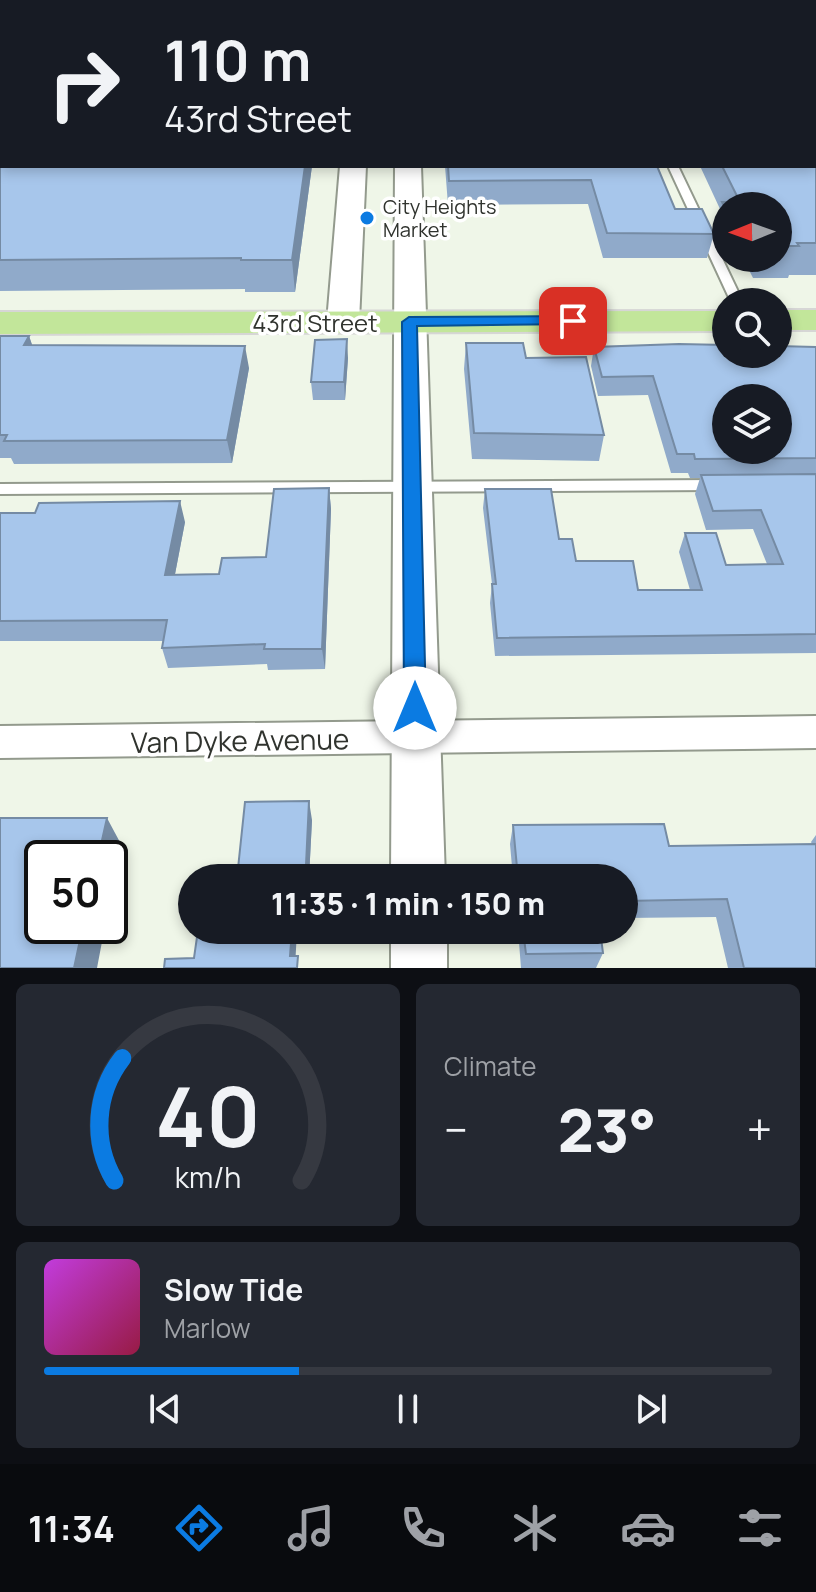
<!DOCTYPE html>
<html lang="en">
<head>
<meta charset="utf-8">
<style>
	:root { --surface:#171b24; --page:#242831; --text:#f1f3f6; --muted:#9ea1a6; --line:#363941; --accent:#0b7be2 }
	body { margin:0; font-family:Manrope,sans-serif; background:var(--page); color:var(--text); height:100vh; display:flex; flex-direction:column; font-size:30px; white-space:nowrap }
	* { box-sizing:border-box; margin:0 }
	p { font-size:26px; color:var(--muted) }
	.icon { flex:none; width:44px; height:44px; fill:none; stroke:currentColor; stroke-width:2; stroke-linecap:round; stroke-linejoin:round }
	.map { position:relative; height:968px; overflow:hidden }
	.side { display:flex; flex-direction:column; gap:16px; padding:16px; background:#0d0f14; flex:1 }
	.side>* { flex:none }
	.hud { position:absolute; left:0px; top:0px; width:816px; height:168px; box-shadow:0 4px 12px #0003; background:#171b24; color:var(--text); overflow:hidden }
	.needle { width:52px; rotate:269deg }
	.buttons { position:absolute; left:712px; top:192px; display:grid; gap:16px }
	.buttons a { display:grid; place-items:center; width:80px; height:80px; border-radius:50%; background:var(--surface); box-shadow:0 4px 12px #0003; font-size:40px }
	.speed { position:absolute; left:24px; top:840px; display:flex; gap:16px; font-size:40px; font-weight:700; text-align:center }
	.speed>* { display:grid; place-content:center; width:104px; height:104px; border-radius:50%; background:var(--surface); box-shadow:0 4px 12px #0003; line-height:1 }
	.speed .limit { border:4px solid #111; border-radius:12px; background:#fff; color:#111 }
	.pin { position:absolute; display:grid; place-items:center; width:68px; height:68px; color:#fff; margin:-34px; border-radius:16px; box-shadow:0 4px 12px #0006 }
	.me { position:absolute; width:88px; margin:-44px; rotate:0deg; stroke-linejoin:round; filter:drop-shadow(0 0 6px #0008) }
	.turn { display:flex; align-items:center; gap:28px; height:168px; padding:0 32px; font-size:36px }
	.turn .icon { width:104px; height:104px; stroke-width:2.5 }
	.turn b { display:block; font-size:56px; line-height:68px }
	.big { font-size:60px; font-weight:800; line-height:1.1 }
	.side .widget { flex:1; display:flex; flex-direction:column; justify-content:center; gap:12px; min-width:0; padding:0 28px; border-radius:12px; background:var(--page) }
	.side .dial { align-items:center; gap:0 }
	.dial svg { height:208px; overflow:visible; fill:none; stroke:var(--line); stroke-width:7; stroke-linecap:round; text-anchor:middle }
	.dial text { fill:var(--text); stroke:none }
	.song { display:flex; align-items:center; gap:24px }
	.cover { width:96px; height:96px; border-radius:12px; background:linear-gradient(135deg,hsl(290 70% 55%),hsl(340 70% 35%)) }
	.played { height:8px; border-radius:4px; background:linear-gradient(90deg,var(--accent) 35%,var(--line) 35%) }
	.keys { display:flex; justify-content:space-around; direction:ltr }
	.heat { display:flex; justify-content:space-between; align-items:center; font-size:44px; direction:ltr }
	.side .tiles { flex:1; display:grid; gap:16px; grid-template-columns:1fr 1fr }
	.widget:last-child { grid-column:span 2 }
	.trip { position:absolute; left:178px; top:864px; width:460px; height:80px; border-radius:40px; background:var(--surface); box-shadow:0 4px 12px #0003; font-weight:800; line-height:80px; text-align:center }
	.tabs { display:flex; height:128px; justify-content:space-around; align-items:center; background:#090b0e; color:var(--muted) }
	.tabs .icon { width:56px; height:56px }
	.tabs .current { color:var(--accent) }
	.tabs b { font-size:36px; color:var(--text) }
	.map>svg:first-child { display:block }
</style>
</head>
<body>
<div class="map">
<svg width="816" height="968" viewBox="0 0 816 968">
	<rect width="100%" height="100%" fill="#eff6e8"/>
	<!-- green -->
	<path fill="#cbd9be" d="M427,0h389v113l-2,-111z"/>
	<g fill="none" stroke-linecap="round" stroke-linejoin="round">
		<defs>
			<path id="service" d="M0,12h2v4h-2z
				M668,166h10l65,136h-12z
				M716,480l7,5 -7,5 -716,4v-10z"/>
			<path id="minor" d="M816,716v32l-816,10v-32z"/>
			<path id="secondary" d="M353,0h20v2h-20z
				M396,0h20v2h-20z
				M340,166h26l-7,156 -5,7 -11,3 -11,-3 -5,-7z
				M395,166h26l24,712h-54z
				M391,930h56v38h-56z"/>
			<path id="primary" d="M778,310h38v20h-38z
				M726,311v20l-726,3v-22z"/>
		</defs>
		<!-- service casing -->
		<use href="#service" stroke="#939a8d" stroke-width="4"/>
		<!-- minor casing -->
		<use href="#minor" stroke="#939a8d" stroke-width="4"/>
		<!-- secondary casing -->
		<use href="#secondary" stroke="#939a8d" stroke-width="4"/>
		<!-- primary casing -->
		<use href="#primary" stroke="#d6d6d5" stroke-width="4"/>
		<!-- path -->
		<path stroke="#a6aca1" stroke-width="3" stroke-dasharray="1 3" stroke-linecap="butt" d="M535,0l6,2
			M625,0l7,2"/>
		<!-- service -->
		<use href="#service" fill="#fff" fill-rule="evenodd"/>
		<!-- minor -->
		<use href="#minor" fill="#fff" fill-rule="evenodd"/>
		<!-- secondary -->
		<use href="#secondary" fill="#fff" fill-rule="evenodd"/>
		<!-- primary -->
		<use href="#primary" fill="#c2e69a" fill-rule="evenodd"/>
	</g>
	<!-- wall -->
	<path fill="#90aaca" d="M810,0h6v23l-2,-3v-18h-5z
		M0,63l2,103h310l-17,126h-50v-3l-245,2z
		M816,115v160h-27l-1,3h-35l-10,-20h35v-52h-52v52l-12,-24 -7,24h-104l-15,-54 -140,1 -3,-39h212l18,43 38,24 7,-24 -20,-43h114z
		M0,336h29l3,9 217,23 -17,95 -218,1 -3,-6h-11z
		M466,343l60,15 78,77 -5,26 -127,-2 -8,-90z
		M594,347h222v306l-321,3 -5,-53 2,-19 -9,-76 2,-19 74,50 17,22 62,29h52l-11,-38 6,-19 41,32 41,-1 -14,-35 -47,1 -11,-36 5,-16h-10l-2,-5h-17l-23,-78 -50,1 -7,-30z
		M348,358l-3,42h-32l-2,-18z
		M329,488l2,21 -6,160 -57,1 -1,-6 -99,4 -6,-20 1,-7h-163v-128l185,9 -10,52h44l47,-17z
		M312,820l-3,58h-72z
		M513,825l156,21 143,-2 -1,-2 5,-7v133h-88l-12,-51 -92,1v-40h-111l-3,-34z
		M518,930h82l3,23 -7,15h-75z"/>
	<!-- shaded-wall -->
	<path fill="#758ba4" d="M305,166h7l-17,126 -3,-32z
		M29,336l8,23 -13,-14z
		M347,339l1,19 -3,42 -1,-18z
		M245,346l4,22 -17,95 -5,-23z
		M329,488l2,21 -6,160 -3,-20z
		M180,501l5,21 -14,73 -6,-20z
		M309,801l3,19 -3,58h-1l-2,-13z
		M107,818l15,28 -12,57v-45h-12z
		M83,926h22l-8,42h-23z
		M292,930h5l-2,38 -5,-12z"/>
	<!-- building -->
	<path fill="#a7c6eb" stroke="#758ba4" stroke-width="2" fill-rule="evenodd" d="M434,0h102l1,2h-103z
		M2,62v104h303l-13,94h-51v-2l-241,2v-197z
		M814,115h2v128h-19l2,3h-21v-40h-52v4l-4,-8h18l-18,-36h92z
		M448,166h209l18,43h27l12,25 -107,-1 -16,-53 -142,1z
		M0,336h29l-5,9 221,1 -18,94 -223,1 3,-6h-7z
		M347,339l-3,43h-33l4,-42z
		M466,343h57l3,15 60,-1 18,78 -130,-2z
		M679,344l47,1v9h52v-8l38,1v111l-121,1 -1,-5h-17l-24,-78 -51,1 -8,-30zM726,398h52v52h-52z
		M816,474v160l-319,4 -5,-54h4l-11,-95h66l8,50h13l4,22h57l5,29h64l-17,-57h31l10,32 57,-1 -22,-54 -48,1 -12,-36z
		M329,488l-7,161h-58l1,-5 -103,4 5,-28 -167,1v-108h35l4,-10 141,-2 -15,74 54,-1 3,-16 44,-1 8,-68z
		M309,801l-3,64h-10l-1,13h-58l8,-76z
		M0,818h107l-9,40h-56v68h41l-9,42h-74z
		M664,824l5,22 147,-2v124h-72l-17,-69 -103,2v-23h-106l-5,-53z
		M198,930h94l-2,26h8l-1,12h-133l1,-9 29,-1z
		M523,930h77l3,23 -77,1z"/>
	<!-- route -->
	<path fill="#0b7be2" stroke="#075093" stroke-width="2" d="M573,316l8,5 -3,3 -161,2 9,382 -3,7 -8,3 -8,-3 -3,-7 -2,-386 7,-5z"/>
	<!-- markers -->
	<circle fill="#0b7be2" stroke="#fff" stroke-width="3" cx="367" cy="218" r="8"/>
	<g text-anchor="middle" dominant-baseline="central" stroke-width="7" stroke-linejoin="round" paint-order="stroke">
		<!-- far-poi labels -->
		<g font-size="20" fill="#30332e" stroke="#fff" text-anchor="start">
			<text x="383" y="206">City Heights<tspan x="383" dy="23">Market</tspan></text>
		</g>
		<!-- street labels -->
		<g font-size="24" fill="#30332e" stroke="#fff">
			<text x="315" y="322">43rd Street</text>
		</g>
		<!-- near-street labels -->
		<g font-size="28" fill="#30332e" stroke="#fff">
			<text transform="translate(240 740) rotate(-1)">Van Dyke Avenue</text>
		</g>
	</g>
</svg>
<div class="buttons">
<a><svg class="needle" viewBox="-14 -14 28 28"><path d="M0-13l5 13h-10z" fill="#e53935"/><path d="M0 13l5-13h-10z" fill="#9ea1a6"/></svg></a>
<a><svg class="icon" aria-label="search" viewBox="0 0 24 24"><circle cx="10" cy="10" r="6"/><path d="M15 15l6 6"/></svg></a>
<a><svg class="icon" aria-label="layers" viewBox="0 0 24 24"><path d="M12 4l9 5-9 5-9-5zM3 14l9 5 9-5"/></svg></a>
</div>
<div class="speed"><div class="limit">50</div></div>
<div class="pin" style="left:573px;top:321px;background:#d93025"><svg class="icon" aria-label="arrive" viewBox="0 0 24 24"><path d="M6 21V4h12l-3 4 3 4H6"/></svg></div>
<svg class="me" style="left:415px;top:708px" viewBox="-20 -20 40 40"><circle r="19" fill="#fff"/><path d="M0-13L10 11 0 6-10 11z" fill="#0b7be2"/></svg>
<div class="trip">11:35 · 1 min · 150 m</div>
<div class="hud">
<div class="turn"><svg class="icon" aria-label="right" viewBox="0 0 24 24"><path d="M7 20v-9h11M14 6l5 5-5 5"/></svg><div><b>110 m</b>43rd Street</div></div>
</div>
</div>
<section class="side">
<div class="tiles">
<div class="widget dial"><svg viewBox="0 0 100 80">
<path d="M14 69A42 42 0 1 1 86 69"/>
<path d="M14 69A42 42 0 0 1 17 22" stroke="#0b7be2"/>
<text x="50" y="56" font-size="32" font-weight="700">40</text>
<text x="50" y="72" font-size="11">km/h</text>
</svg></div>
<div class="widget"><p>Climate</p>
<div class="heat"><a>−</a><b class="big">23°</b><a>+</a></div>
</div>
<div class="widget">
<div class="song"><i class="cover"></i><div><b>Slow Tide</b><p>Marlow</p></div></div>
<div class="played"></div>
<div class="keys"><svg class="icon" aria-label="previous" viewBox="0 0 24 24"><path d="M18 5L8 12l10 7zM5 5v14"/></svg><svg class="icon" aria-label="pause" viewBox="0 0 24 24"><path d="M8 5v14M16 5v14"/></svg><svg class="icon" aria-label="next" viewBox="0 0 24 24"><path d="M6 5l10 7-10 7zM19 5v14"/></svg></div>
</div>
</div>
</section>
<nav class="tabs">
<b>11:34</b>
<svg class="icon current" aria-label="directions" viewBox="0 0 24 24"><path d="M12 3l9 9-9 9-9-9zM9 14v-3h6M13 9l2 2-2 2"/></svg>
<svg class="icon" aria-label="music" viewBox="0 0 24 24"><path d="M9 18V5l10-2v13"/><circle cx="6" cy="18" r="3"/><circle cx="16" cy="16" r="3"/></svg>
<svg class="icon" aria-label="phone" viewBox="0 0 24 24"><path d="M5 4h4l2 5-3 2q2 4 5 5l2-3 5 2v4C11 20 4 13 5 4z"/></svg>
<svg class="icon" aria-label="climate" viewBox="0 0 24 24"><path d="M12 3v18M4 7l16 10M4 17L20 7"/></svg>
<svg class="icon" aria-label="car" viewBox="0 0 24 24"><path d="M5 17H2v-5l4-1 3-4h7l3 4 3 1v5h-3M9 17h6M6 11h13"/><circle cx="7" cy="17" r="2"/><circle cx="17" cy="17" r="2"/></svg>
<svg class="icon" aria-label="filters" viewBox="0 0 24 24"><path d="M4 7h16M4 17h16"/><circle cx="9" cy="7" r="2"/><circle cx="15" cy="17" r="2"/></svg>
</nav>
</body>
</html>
